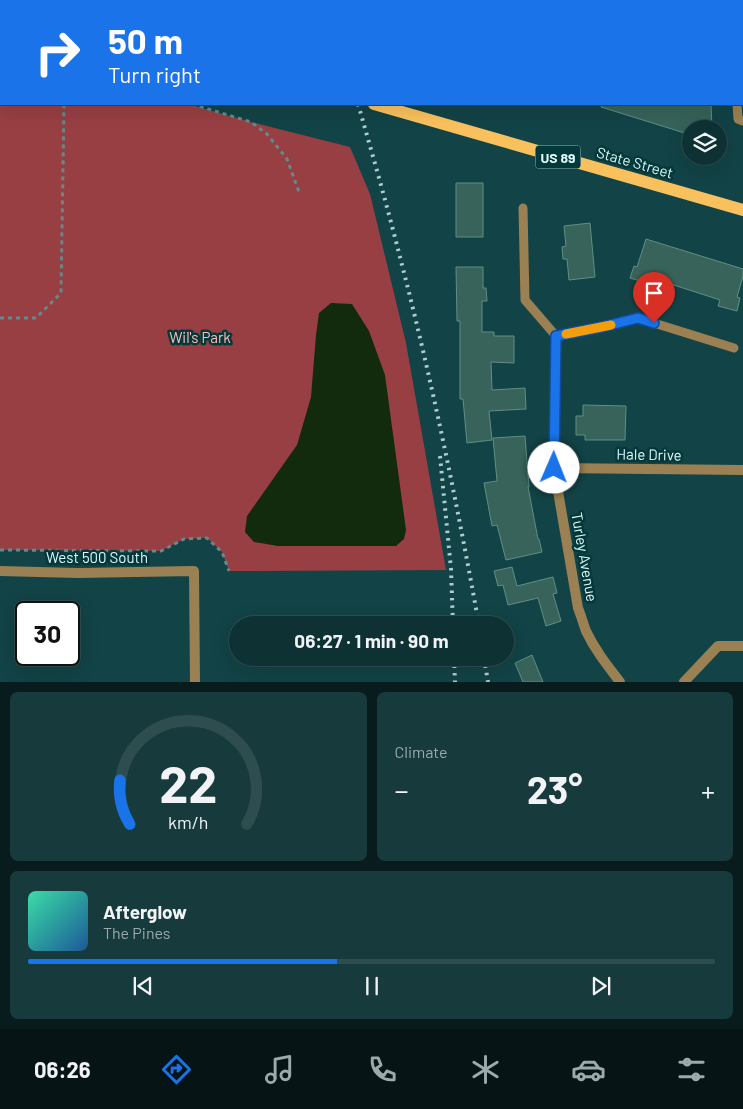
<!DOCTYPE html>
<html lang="en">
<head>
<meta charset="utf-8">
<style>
	:root { --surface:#0e3234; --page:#173a3c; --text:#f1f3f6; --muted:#9baaac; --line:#2e4d4f; --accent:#1a73e8 }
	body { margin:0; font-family:Barlow,sans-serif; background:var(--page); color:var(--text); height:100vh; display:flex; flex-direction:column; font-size:19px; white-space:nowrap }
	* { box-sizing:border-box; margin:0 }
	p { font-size:16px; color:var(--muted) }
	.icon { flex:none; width:28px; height:28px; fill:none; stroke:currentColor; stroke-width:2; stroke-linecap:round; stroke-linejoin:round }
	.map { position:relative; height:682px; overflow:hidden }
	.drawer { display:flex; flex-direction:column; gap:10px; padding:10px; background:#081c1d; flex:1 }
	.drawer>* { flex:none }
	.guide { position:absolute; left:0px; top:0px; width:744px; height:105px; box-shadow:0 5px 20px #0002,0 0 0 1px var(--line); background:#1a73e8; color:#fff; overflow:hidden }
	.tools { position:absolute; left:682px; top:120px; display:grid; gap:10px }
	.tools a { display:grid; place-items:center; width:45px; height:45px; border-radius:50%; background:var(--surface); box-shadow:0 5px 20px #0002,0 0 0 1px var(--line); font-size:25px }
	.speed { position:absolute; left:15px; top:601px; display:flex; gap:10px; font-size:25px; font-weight:700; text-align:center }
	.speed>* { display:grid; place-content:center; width:65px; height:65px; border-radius:50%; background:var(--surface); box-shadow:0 5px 20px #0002,0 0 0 1px var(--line); line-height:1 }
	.speed .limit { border:2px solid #111; border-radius:8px; background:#fff; color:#111 }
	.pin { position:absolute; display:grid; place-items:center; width:42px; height:42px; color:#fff; margin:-51px -21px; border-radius:50% 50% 50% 0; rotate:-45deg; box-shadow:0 0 5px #0007 }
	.pin .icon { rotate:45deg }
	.me { position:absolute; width:55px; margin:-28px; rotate:1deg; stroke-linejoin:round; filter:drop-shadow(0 0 4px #0008) }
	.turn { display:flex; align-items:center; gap:18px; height:105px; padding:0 25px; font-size:22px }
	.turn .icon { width:65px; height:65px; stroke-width:2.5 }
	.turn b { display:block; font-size:35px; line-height:42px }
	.big { font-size:38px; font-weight:700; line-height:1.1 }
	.drawer .tile { flex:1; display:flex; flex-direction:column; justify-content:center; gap:8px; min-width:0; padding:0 18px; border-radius:8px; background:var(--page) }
	.drawer .dial { align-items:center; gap:0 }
	.dial svg { height:130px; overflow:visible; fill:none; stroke:var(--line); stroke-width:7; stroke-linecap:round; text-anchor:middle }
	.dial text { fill:var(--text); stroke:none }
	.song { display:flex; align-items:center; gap:15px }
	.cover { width:60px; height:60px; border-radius:8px; background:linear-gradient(135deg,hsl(160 70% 55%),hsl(210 70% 35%)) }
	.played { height:5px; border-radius:2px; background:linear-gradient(90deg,var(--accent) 45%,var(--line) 45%) }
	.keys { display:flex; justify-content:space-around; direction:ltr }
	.heat { display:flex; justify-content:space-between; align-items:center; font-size:28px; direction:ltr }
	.drawer .tiles { flex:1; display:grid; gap:10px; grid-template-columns:1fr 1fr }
	.tile:last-child { grid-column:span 2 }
	.trip { position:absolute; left:229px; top:616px; width:285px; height:50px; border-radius:25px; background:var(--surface); box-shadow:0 5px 20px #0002,0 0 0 1px var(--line); font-weight:700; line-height:50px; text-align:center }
	.menu { display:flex; height:80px; justify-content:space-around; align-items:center; background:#061415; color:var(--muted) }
	.menu .icon { width:35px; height:35px }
	.menu .selected { color:var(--accent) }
	.menu b { font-size:22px; color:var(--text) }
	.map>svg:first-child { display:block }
</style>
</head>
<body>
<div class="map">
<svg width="743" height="682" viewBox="0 0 743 682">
	<rect width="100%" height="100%" fill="#124346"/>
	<!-- green -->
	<path fill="#983f43" d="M0,31h1v73h187l63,18 99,25 20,47 36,149 40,227 -217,1 -7,-19 -15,-14 -23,1 -23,12 -161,-1z"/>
	<!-- water -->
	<path fill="#122b0c" d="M331,303l21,1 17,27 16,44 21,155 -2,9 -8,7h-118l-24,-4 -9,-10 2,-16 50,-71 14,-48 5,-62 3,-22z"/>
	<!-- building -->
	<path fill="#37635a" stroke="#618f85" d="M602,104h109l1,25h-21v6l-90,-28z
		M456,183h27v54h-27z
		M590,223l5,54 -26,3 -2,-21h-4l-1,-12 4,-1 -2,-20z
		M646,239l97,30v7l-6,21 3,1 -3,13 -19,-5 2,-6 -71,-23 -2,6 -17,-5 4,-12 3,1z
		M456,267h27v21h3l1,13h-5v31h12v4h20v27l-23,-1 1,28 33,-2 1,21 -37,2 3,29 -25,3 -4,-44h-3v-78h-3z
		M583,405l43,1 -1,34h-40v-5h-9v-19h7z
		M525,436l4,51h-1l10,52h1l3,13 -36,8 -9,-35 -5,1 -8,-43 13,-2 -4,-43z
		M512,567l5,19 36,-9 4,16 -4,1 8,27 -15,5 -8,-28 -30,7 -5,-20 -5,1 -4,-15z
		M532,655l11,27h-20l-8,-19z"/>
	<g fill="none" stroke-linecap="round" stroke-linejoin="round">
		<!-- path -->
		<path stroke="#638a8c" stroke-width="3" stroke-dasharray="4 4" stroke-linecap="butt" d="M0,62l1,-1
			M0,89h1
			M192,104l59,18 16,12 20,25 12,33
			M0,318h36l25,-25 3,-189
			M0,550l161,1 23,-12 23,-1 15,14 7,19"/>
		<!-- service -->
		<path stroke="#9a8052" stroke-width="9" d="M733,0v1
			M737,104l1,15 5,2
			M523,208l2,92 31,36 46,-9 36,-9 96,30"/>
		<!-- minor -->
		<path stroke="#9a8052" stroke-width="10" d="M556,336l-2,132 24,140c3,7 5,15 8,23 9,19 21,34 34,51
			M554,468l189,2
			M0,571l78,2 116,-2 1,111
			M684,682l34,-36h25"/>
		<!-- primary -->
		<path stroke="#f9c15e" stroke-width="12" d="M61,0l2,1
			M374,104l369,106"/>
		<!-- rail -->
		<path stroke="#afcdce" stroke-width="4" stroke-dasharray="2.5 5" stroke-linecap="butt" d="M330,0v1
			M358,104c15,52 30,105 43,157 31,120 56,242 78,364
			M440,456l11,113 2,56
			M454,658l1,24
			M484,658l4,24"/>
	</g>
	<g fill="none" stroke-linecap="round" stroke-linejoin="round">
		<defs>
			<path id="route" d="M554,468l2,-132 46,-9 36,-9 16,5"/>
		</defs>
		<!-- route casing -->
		<use href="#route" stroke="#114b97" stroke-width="12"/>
		<!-- route -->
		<use href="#route" stroke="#1a73e8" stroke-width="9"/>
		<!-- slow -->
		<path stroke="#f59e0b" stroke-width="9" d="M566,334l45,-9"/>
	</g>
	<g text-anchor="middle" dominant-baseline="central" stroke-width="5" stroke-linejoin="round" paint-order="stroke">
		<!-- shield labels -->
		<rect fill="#03393b" stroke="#9ebfc1" stroke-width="1" x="535.5" y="145.5" width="45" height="23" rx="4"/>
		<g font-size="14" font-weight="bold" fill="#e1f9fa">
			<text x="558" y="157">US 89</text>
		</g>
		<!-- street labels -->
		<g font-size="15" fill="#e1f9fa" stroke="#03393b">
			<text transform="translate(635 162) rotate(16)">State Street</text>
			<text transform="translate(649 454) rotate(1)">Hale Drive</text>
			<text x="97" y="557">West 500 South</text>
			<text transform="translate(585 557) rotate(80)">Turley Avenue</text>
		</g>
		<!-- park labels -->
		<g font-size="15" fill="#ffbfbd" stroke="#03393b">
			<text x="200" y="337">Wil's Park</text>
		</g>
	</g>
</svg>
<div class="tools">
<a><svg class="icon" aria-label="layers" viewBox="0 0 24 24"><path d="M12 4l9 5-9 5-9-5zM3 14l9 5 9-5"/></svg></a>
</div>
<div class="speed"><div class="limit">30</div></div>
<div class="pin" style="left:654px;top:323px;background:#d93025"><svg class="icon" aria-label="arrive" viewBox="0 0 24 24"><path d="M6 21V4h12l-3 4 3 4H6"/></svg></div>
<svg class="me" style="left:554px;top:468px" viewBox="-20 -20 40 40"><circle r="19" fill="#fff"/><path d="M0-13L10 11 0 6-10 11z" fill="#1a73e8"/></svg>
<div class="trip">06:27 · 1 min · 90 m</div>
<div class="guide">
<div class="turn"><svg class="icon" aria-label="right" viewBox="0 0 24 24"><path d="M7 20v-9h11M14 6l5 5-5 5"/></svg><div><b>50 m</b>Turn right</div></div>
</div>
</div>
<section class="drawer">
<div class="tiles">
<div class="tile dial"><svg viewBox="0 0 100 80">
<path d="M14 69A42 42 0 1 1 86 69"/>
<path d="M14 69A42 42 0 0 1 8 42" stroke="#1a73e8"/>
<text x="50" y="56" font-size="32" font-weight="700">22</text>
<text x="50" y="72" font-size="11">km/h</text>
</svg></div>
<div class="tile"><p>Climate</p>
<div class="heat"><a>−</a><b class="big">23°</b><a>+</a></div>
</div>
<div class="tile">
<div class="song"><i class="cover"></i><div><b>Afterglow</b><p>The Pines</p></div></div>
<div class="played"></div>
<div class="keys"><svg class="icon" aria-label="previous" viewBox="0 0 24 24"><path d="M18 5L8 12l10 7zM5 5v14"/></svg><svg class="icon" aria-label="pause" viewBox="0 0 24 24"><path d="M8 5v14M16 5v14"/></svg><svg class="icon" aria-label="next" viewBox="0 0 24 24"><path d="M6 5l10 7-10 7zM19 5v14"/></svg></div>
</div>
</div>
</section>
<nav class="menu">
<b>06:26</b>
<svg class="icon selected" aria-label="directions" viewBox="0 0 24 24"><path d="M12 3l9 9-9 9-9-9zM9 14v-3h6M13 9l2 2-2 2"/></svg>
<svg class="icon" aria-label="music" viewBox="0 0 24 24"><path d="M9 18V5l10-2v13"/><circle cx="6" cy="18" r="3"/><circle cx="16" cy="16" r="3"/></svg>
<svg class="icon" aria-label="phone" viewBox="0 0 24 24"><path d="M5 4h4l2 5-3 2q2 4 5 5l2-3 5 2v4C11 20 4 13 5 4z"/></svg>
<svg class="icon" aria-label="climate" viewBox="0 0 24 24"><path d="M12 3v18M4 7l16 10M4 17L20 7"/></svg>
<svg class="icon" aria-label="car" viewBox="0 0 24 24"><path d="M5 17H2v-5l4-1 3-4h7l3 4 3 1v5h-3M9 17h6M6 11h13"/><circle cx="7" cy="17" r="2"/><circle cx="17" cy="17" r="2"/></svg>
<svg class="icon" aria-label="filters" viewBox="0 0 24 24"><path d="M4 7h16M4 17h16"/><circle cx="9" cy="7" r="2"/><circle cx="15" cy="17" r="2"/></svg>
</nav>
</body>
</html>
